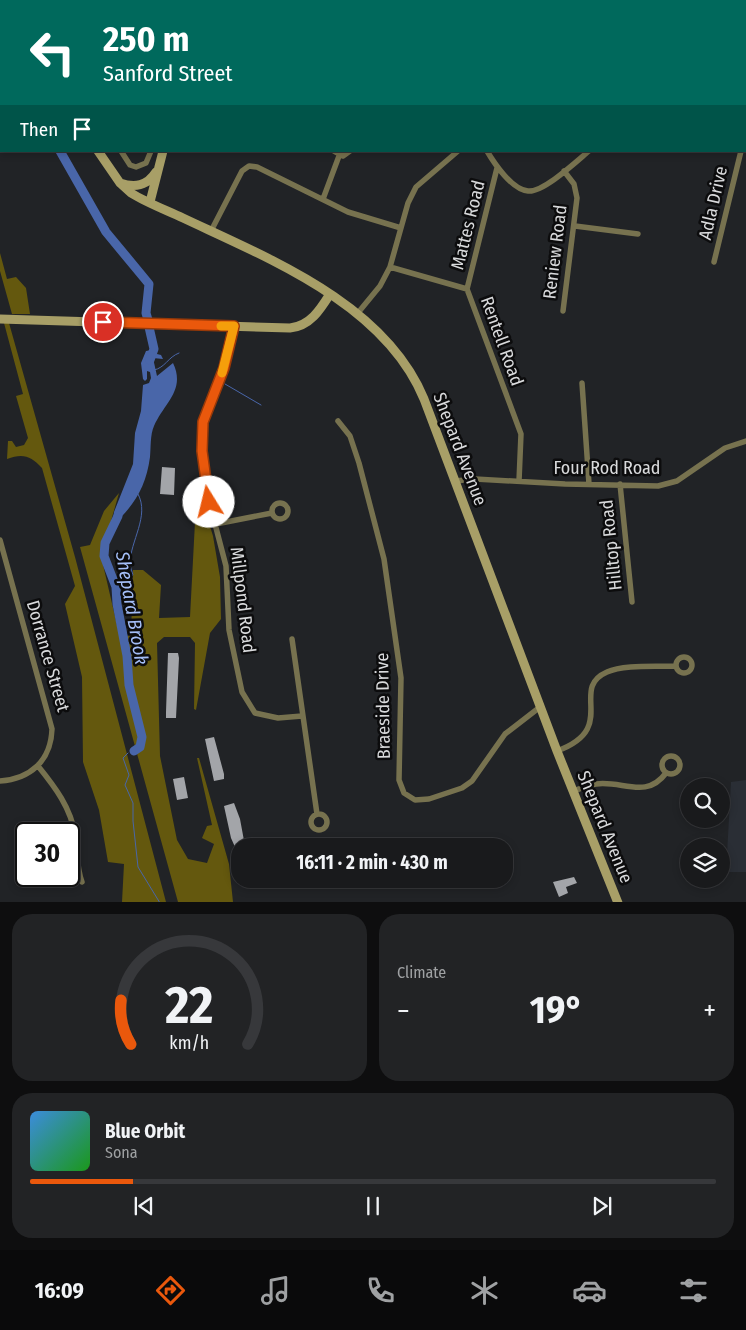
<!DOCTYPE html>
<html lang="en">
<head>
<meta charset="utf-8">
<style>
	:root { --surface:#191a1c; --page:#222325; --text:#f1f3f6; --muted:#9fa1a3; --line:#37383b; --accent:#ea580c }
	body { margin:0; font-family:"Fira Sans Condensed",sans-serif; background:var(--page); color:var(--text); height:100vh; display:flex; flex-direction:column; font-size:19px; white-space:nowrap }
	* { box-sizing:border-box; margin:0 }
	p { font-size:16px; color:var(--muted) }
	.icon { flex:none; width:28px; height:28px; fill:none; stroke:currentColor; stroke-width:2; stroke-linecap:round; stroke-linejoin:round }
	.map { position:relative; height:902px; overflow:hidden }
	.panel { display:flex; flex-direction:column; gap:12px; padding:12px; background:#0e0e0f; flex:1 }
	.panel>* { flex:none }
	.banner { position:absolute; left:0px; top:0px; width:746px; height:152px; box-shadow:0 2px 8px #0003,0 0 0 1px var(--line); background:#00695c; color:#fff; overflow:hidden }
	.tools { position:absolute; left:680px; top:778px; display:grid; gap:10px }
	.tools a { display:grid; place-items:center; width:50px; height:50px; border-radius:50%; background:var(--surface); box-shadow:0 2px 8px #0003,0 0 0 1px var(--line); font-size:25px }
	.speed { position:absolute; left:15px; top:822px; display:flex; gap:10px; font-size:25px; font-weight:700; text-align:center }
	.speed>* { display:grid; place-content:center; width:65px; height:65px; border-radius:50%; background:var(--surface); box-shadow:0 2px 8px #0003,0 0 0 1px var(--line); line-height:1 }
	.speed .limit { border:2px solid #111; border-radius:8px; background:#fff; color:#111 }
	.pin { position:absolute; display:grid; place-items:center; width:42px; height:42px; color:#fff; margin:-21px; border:2px solid #fff; border-radius:50%; box-shadow:0 1px 5px #0007 }
	.me { position:absolute; width:55px; margin:-28px; rotate:351deg; stroke-linejoin:round; filter:drop-shadow(0 0 4px #0008) }
	.turn { display:flex; align-items:center; gap:18px; height:105px; padding:0 20px; font-size:22px }
	.turn .icon { width:65px; height:65px; stroke-width:2.5 }
	.turn b { display:block; font-size:35px; line-height:42px }
	.then { display:flex; align-items:center; height:48px; padding:0 20px; background:#0003; gap:10px; font-size:19px }
	.big { font-size:38px; font-weight:700; line-height:1.1 }
	.panel .card { flex:1; display:flex; flex-direction:column; justify-content:center; gap:8px; min-width:0; padding:0 18px; border-radius:20px; background:var(--page) }
	.panel .dial { align-items:center; gap:0 }
	.dial svg { height:130px; overflow:visible; fill:none; stroke:var(--line); stroke-width:7; stroke-linecap:round; text-anchor:middle }
	.dial text { fill:var(--text); stroke:none }
	.song { display:flex; align-items:center; gap:15px }
	.cover { width:60px; height:60px; border-radius:8px; background:linear-gradient(135deg,hsl(210 70% 55%),hsl(120 70% 35%)) }
	.played { height:5px; border-radius:2px; background:linear-gradient(90deg,var(--accent) 15%,var(--line) 15%) }
	.keys { display:flex; justify-content:space-around; direction:ltr }
	.heat { display:flex; justify-content:space-between; align-items:center; font-size:28px; direction:ltr }
	.panel .tiles { flex:1; display:grid; gap:12px; grid-template-columns:1fr 1fr }
	.card:last-child { grid-column:span 2 }
	.trip { position:absolute; left:231px; top:838px; width:282px; height:50px; border-radius:20px; background:var(--surface); box-shadow:0 2px 8px #0003,0 0 0 1px var(--line); font-weight:700; line-height:50px; text-align:center }
	.menu { display:flex; height:80px; justify-content:space-around; align-items:center; background:#0a0a0b; color:var(--muted) }
	.menu .icon { width:35px; height:35px }
	.menu .current { color:var(--accent) }
	.menu b { font-size:22px; color:var(--text) }
	.map>svg:first-child { display:block }
</style>
</head>
<body>
<div class="map">
<svg width="746" height="903" viewBox="0 0 746 903">
	<rect width="100%" height="100%" fill="#212326"/>
	<!-- built -->
	<path fill="#2a2e35" d="M308,0h175l3,1h-178z
		M746,780v92h-20l5,-90z"/>
	<!-- forest -->
	<path fill="#64580e" d="M0,253l7,26 9,-2 10,11 4,26h-18l-12,-43z
		M4,323h5l66,234 91,345h-44l2,-38 -16,-2 -9,-52 -16,-48 -1,-85 -17,-73 10,-18 -33,-118c-11,-12 -19,-15 -35,-9l1,-18h4l4,6 8,-2 4,-7 -12,-42 7,-2z
		M119,493l-18,63 19,82 11,-3 2,-65h10l18,15 -2,33 31,-1 6,-114h7l10,33 7,41 1,42 -11,14 -14,77 -2,-1 1,-66 -5,-6h-26l-7,6 3,113 17,84 11,19 19,4 7,-19 -12,-6 5,-12 5,-1 -15,-67h2l30,106 4,38h-55l-98,-355 10,-2 14,-34z"/>
	<!-- water -->
	<path fill="#4966a9" d="M157,349v5l4,1 2,4 -10,-1 4,18 16,-13c13,27 -9,40 -19,63 -4,9 -3,21 -4,31 -4,30 -16,49 -38,69l2,-14 19,-48 2,-31 6,-22 2,-26 6,-2 2,-5 -1,-6 -3,-1v8l-2,2 -2,-2 -2,-16 5,-12z"/>
	<g fill="none" stroke-linecap="round" stroke-linejoin="round">
		<!-- stream -->
		<path stroke="#4966a9" stroke-width="1" d="M154,370c11,-2 14,-13 25,-17
			M225,384l36,21
			M116,587l17,-12c-1,-4 -3,-8 -3,-11 0,-23 20,-48 8,-70
			M128,753l-5,5 6,17 -4,10 8,18v18l5,46 22,36"/>
		<!-- river -->
		<path stroke="#4966a9" stroke-width="9" d="M0,1l1,3
			M60,151l46,81 43,52 -3,29 2,7
			M149,327l5,22 -4,11
			M118,516l-13,27 -1,13 12,31 1,17 10,52 2,29 13,52 -2,10 -6,4"/>
	</g>
	<!-- building -->
	<path fill="#a3a5a9" d="M162,467l13,1 -1,27 -14,-1z
		M168,653h10l1,5 -3,60h-10v-6z
		M214,737l10,37v5l-10,2 -9,-42z
		M184,777l4,21 -11,2 -4,-21z
		M234,803l6,16 5,27 -10,1 -4,-9 -7,-32z
		M574,877l3,6 -11,4 2,6 -9,4 -6,-15z"/>
	<g fill="none" stroke-linecap="round" stroke-linejoin="round">
		<!-- street -->
		<path stroke="#77724f" stroke-width="5.5" d="M745,133l1,-5
			M121,151l9,14 6,2 10,-4 5,-12
			M334,151l9,5 7,-5
			M487,151c7,12 25,39 41,40 15,2 49,-30 61,-40
			M323,199l16,-43
			M575,226l63,8
			M211,231l31,-60 7,-5 8,1 91,45 53,16
			M714,262l27,-111
			M390,267l77,22 54,145 -2,47
			M467,289l30,-121
			M563,311l14,-113 -3,-14 -10,-13
			M357,314l23,-28 10,-19 18,-64 8,-16 42,-36
			M235,326l-10,42 -22,54 -1,29 7,50 17,65 3,64 13,62 13,21 23,5 24,-2
			M582,383l7,101
			M338,421l12,15 9,27 25,96 17,119 -2,102 5,13 11,7 14,-1 33,-11 10,-7 33,-47 35,-27
			M455,481l20,-2 90,5 93,2 19,-5 48,-33 21,-7
			M620,484l12,118
			M272 511a8 8 0 1 1 16 0a8 8 0 1 1-16 0Z
			M216,524l56,-11
			M0,540l52,189c-1,32 -22,50 -52,52
			M292,639l25,175
			M676 665a8 8 0 1 1 16 0a8 8 0 1 1-16 0Z
			M557,751c63,-23 11,-62 50,-79 17,-8 50,-5 69,-6
			M662 765a9 9 0 1 1 18 0a9 9 0 1 1-18 0Z
			M38,766c17,21 33,42 37,69 3,16 1,32 7,47
			M573,791c7,-2 15,-6 23,-7 26,-4 50,16 70,-11
			M311 822a8 8 0 1 1 16 0a8 8 0 1 1-16 0Z"/>
		<!-- secondary -->
		<path stroke="#a89f67" stroke-width="9" d="M15,0v1
			M513,0l2,1
			M541,0l3,1
			M199,1v-1
			M745,35l1,1
			M745,47l1,-1
			M98,151l22,32 11,10c16,10 35,17 52,25 87,41 202,86 241,181l133,352 61,152
			M120,183c15,5 27,3 36,-11
			M150,202l13,-51
			M0,319l290,9c20,-2 30,-18 40,-34"/>
	</g>
	<g fill="none" stroke-linecap="round" stroke-linejoin="round">
		<defs>
			<path id="route" d="M103,322l131,4 -10,42 -21,54 -1,29 7,51"/>
		</defs>
		<!-- route casing -->
		<use href="#route" stroke="#983908" stroke-width="12"/>
		<!-- route -->
		<use href="#route" stroke="#ea580c" stroke-width="9"/>
		<!-- slow -->
		<path stroke="#f59e0b" stroke-width="9" d="M221,326h13l-12,47"/>
	</g>
	<g text-anchor="middle" dominant-baseline="central" stroke-width="5" stroke-linejoin="round" paint-order="stroke">
		<!-- street labels -->
		<g font-size="18" fill="#d9dadc" stroke="#0c0c0d">
			<text transform="translate(713 203) rotate(-77)">Adla Drive</text>
			<text transform="translate(468 225) rotate(-76)">Mattes Road</text>
			<text transform="translate(555 252) rotate(-83)">Reniew Road</text>
			<text transform="translate(502 341) rotate(70)">Rentell Road</text>
			<text transform="translate(460 449) rotate(69)">Shepard Avenue</text>
			<text x="607" y="468">Four Rod Road</text>
			<text transform="translate(611 545) rotate(-96)">Hilltop Road</text>
			<text transform="translate(243 600) rotate(83)">Millpond Road</text>
			<text transform="translate(48 656) rotate(74)">Dorrance Street</text>
			<text transform="translate(383 706) rotate(-91)">Braeside Drive</text>
			<text transform="translate(605 827) rotate(68)">Shepard Avenue</text>
		</g>
		<!-- water labels -->
		<g font-size="19" font-style="italic" fill="#a4bef7" stroke="#0c0c0d">
			<text transform="translate(132 608) rotate(80)">Shepard Brook</text>
		</g>
	</g>
</svg>
<div class="tools">
<a><svg class="icon" aria-label="search" viewBox="0 0 24 24"><circle cx="10" cy="10" r="6"/><path d="M15 15l6 6"/></svg></a>
<a><svg class="icon" aria-label="layers" viewBox="0 0 24 24"><path d="M12 4l9 5-9 5-9-5zM3 14l9 5 9-5"/></svg></a>
</div>
<div class="speed"><div class="limit">30</div></div>
<div class="pin" style="left:103px;top:322px;background:#d93025"><svg class="icon" aria-label="arrive" viewBox="0 0 24 24"><path d="M6 21V4h12l-3 4 3 4H6"/></svg></div>
<svg class="me" style="left:209px;top:502px" viewBox="-20 -20 40 40"><circle r="19" fill="#fff"/><path d="M0-13L10 11 0 6-10 11z" fill="#ea580c"/></svg>
<div class="trip">16:11 · 2 min · 430 m</div>
<div class="banner">
<div class="turn"><svg class="icon" aria-label="left" viewBox="0 0 24 24"><path d="M17 20v-9H6M10 6l-5 5 5 5"/></svg><div><b>250 m</b>Sanford Street</div></div>
<div class="then">Then<svg class="icon" aria-label="arrive" viewBox="0 0 24 24"><path d="M6 21V4h12l-3 4 3 4H6"/></svg></div>
</div>
</div>
<section class="panel">
<div class="tiles">
<div class="card dial"><svg viewBox="0 0 100 80">
<path d="M14 69A42 42 0 1 1 86 69"/>
<path d="M14 69A42 42 0 0 1 8 42" stroke="#ea580c"/>
<text x="50" y="56" font-size="32" font-weight="700">22</text>
<text x="50" y="72" font-size="11">km/h</text>
</svg></div>
<div class="card"><p>Climate</p>
<div class="heat"><a>−</a><b class="big">19°</b><a>+</a></div>
</div>
<div class="card">
<div class="song"><i class="cover"></i><div><b>Blue Orbit</b><p>Sona</p></div></div>
<div class="played"></div>
<div class="keys"><svg class="icon" aria-label="previous" viewBox="0 0 24 24"><path d="M18 5L8 12l10 7zM5 5v14"/></svg><svg class="icon" aria-label="pause" viewBox="0 0 24 24"><path d="M8 5v14M16 5v14"/></svg><svg class="icon" aria-label="next" viewBox="0 0 24 24"><path d="M6 5l10 7-10 7zM19 5v14"/></svg></div>
</div>
</div>
</section>
<nav class="menu">
<b>16:09</b>
<svg class="icon current" aria-label="directions" viewBox="0 0 24 24"><path d="M12 3l9 9-9 9-9-9zM9 14v-3h6M13 9l2 2-2 2"/></svg>
<svg class="icon" aria-label="music" viewBox="0 0 24 24"><path d="M9 18V5l10-2v13"/><circle cx="6" cy="18" r="3"/><circle cx="16" cy="16" r="3"/></svg>
<svg class="icon" aria-label="phone" viewBox="0 0 24 24"><path d="M5 4h4l2 5-3 2q2 4 5 5l2-3 5 2v4C11 20 4 13 5 4z"/></svg>
<svg class="icon" aria-label="climate" viewBox="0 0 24 24"><path d="M12 3v18M4 7l16 10M4 17L20 7"/></svg>
<svg class="icon" aria-label="car" viewBox="0 0 24 24"><path d="M5 17H2v-5l4-1 3-4h7l3 4 3 1v5h-3M9 17h6M6 11h13"/><circle cx="7" cy="17" r="2"/><circle cx="17" cy="17" r="2"/></svg>
<svg class="icon" aria-label="filters" viewBox="0 0 24 24"><path d="M4 7h16M4 17h16"/><circle cx="9" cy="7" r="2"/><circle cx="15" cy="17" r="2"/></svg>
</nav>
</body>
</html>
